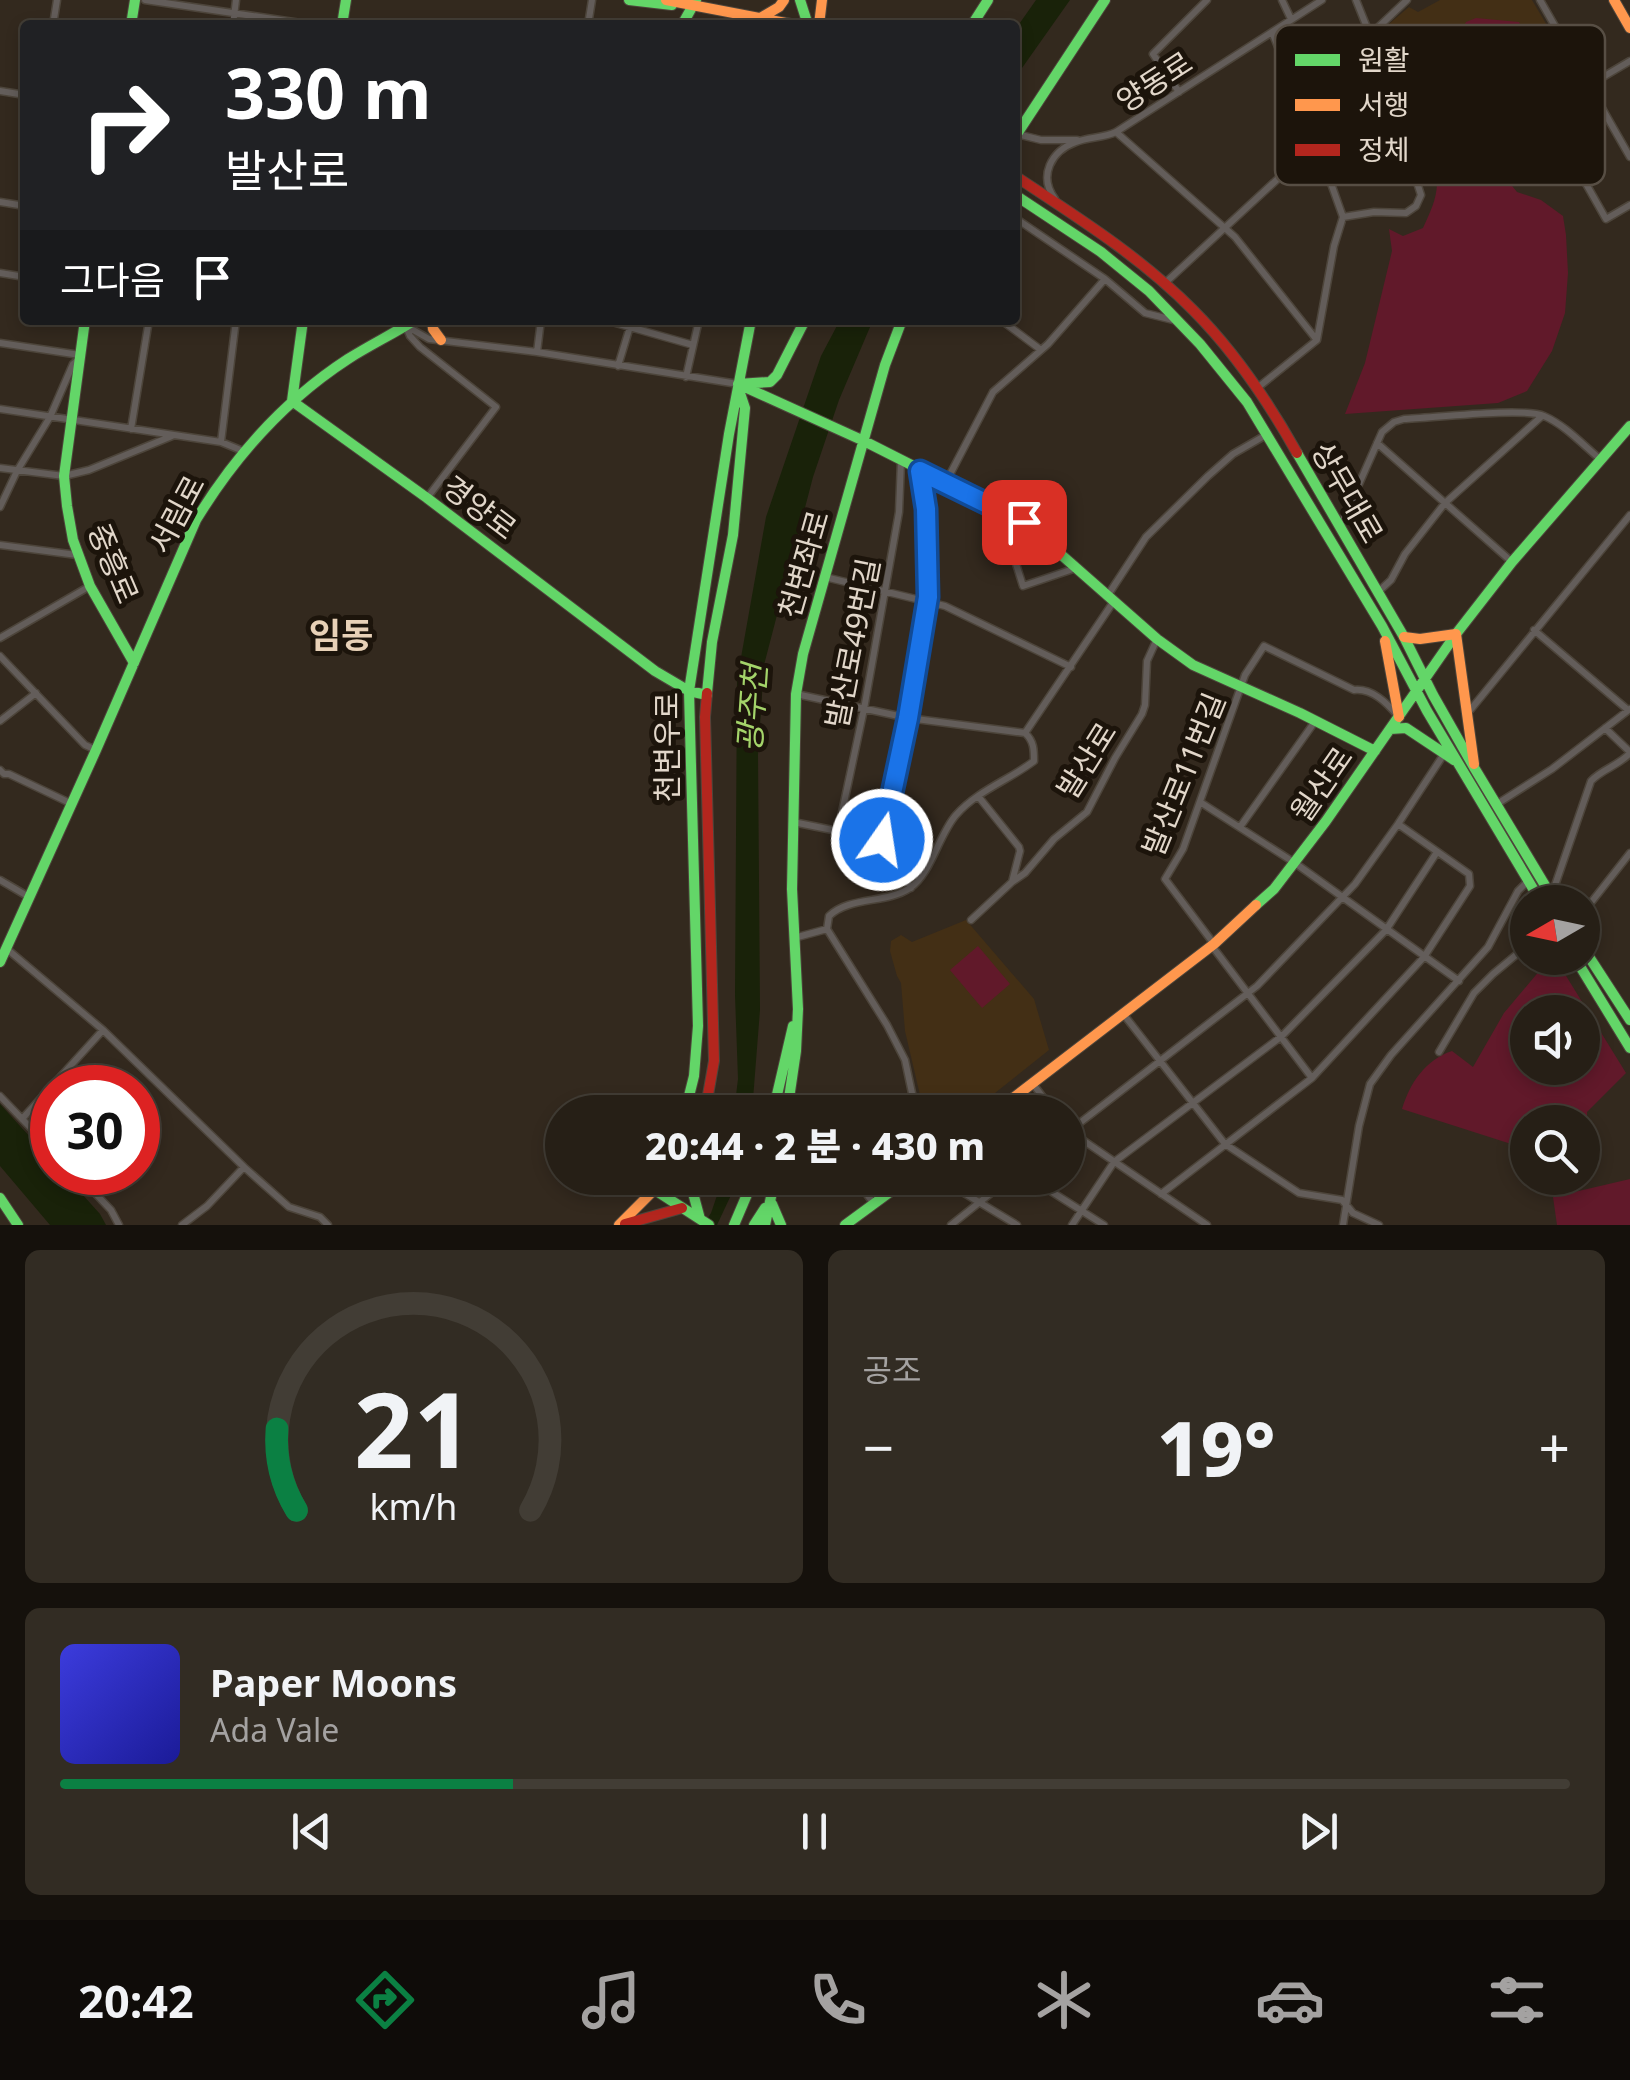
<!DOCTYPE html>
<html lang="ko">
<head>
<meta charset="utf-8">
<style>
	:root { --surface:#261f16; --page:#322c23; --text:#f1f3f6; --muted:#a4a2a1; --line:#423d35; --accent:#0b8043 }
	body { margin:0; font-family:"Noto Sans","Noto Sans KR",sans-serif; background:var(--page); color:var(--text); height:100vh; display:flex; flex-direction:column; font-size:38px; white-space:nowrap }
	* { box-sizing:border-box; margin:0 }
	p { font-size:32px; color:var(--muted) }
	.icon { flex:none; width:55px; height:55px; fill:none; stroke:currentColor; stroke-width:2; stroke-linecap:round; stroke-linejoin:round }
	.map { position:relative; height:1225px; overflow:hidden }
	.panel { display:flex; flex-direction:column; gap:25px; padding:25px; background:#15110c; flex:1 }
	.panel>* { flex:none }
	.guide { position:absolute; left:20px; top:20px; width:1000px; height:305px; border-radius:10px; box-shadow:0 5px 15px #0003,0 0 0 2px var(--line); background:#202124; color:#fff; overflow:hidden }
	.needle { width:65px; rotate:261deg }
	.controls { position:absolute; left:1510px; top:885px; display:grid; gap:20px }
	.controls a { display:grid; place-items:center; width:90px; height:90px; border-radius:50%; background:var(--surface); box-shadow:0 5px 15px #0003,0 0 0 2px var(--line); font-size:50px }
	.speed { position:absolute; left:30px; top:1065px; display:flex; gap:20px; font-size:50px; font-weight:700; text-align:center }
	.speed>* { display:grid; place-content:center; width:130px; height:130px; border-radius:50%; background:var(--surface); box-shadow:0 5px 15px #0003,0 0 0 2px var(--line); line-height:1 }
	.speed .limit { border:15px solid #d22; background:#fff; color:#111 }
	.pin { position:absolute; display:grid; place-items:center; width:85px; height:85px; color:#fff; margin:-42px; border-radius:20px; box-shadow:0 5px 15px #0006 }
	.me { position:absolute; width:110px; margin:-55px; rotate:13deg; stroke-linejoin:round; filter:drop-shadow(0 0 8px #0008) }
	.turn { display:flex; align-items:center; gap:35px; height:210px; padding:0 40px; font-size:45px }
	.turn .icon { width:130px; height:130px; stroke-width:2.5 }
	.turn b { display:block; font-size:70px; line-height:85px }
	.then { display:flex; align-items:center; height:95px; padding:0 40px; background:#0003; gap:20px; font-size:38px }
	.big { font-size:75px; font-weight:800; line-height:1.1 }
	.panel .tile { flex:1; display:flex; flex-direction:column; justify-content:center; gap:15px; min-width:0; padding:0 35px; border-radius:15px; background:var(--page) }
	.panel .dial { align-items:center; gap:0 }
	.dial svg { height:260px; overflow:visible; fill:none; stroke:var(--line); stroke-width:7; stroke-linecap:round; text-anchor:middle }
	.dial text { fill:var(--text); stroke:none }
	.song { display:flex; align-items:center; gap:30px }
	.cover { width:120px; height:120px; border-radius:15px; background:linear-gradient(135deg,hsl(240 70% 55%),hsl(240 70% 35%)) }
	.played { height:10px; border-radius:5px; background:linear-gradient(90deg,var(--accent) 30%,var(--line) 30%) }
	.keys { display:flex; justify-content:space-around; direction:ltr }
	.heat { display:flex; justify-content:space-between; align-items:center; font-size:55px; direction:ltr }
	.panel .tiles { flex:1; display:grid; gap:25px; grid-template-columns:1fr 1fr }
	.tile:last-child { grid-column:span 2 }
	.trip { position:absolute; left:545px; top:1095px; width:540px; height:100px; border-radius:50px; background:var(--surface); box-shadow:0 5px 15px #0003,0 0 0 2px var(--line); font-weight:800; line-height:100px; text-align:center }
	.dock { display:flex; height:160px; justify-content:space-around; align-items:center; background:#0f0c09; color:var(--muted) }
	.dock .icon { width:70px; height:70px }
	.dock .selected { color:var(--accent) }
	.dock b { font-size:45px; color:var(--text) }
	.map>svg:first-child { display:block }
</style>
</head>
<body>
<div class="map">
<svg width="1630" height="1225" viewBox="0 0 1630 1225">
	<rect width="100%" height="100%" fill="#33291e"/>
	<!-- built -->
	<path fill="#432f15" d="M1440,0h92l45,76 -28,22 -17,-9 -5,8 -3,31 -11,25 -27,17 -52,-3 -23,-55 -12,-7 -21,-59 -1,-12 32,-27 9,5z
		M966,920l68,79 15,51 -78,62h-47l-19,-81 -4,-48 -4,-7 -7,-25 1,-10 10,-6 11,7z"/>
	<!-- green -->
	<path fill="#61192a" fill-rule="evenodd" d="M1476,18l43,4c20,35 -32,33 -53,27l-6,-16 6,-11z
		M1434,167l52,3 18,6 13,16 24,8 22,16 3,19 2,38 -3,40 -13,38 -25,40 -29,12 -153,11 20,-51 27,-112 -3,-22 14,7 20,-8c9,-20 19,-39 11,-61z
		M978,946l32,38 -28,24 -32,-38z
		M1555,958l71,115 -39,39v5l-7,5h-52l-1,27 -125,-40c8,-26 23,-49 50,-58l21,16 31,-54 42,-50zM1528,1012h54v56h-54z
		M1630,1179v46h-73l-4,-28z"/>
	<!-- water -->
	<path fill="#192209" d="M1036,0h34l-55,78v-48z
		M840,320h33l-34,80 -26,77 -49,188 -6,90 2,255 -8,102h-18l4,-33 -3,-84 2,-315 29,-163 55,-161z
		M0,1104l52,57v11l11,1 37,41 6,11h-56l-50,-59z
		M723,1178h16l-22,47h-14l8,-12z"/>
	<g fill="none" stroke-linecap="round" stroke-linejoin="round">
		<defs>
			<path id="street" d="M145,0l169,25
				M1282,0l9,19
				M1540,0l90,157
				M53,25l4,-25
				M233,25l3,-25
				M588,25l4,-25
				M1370,35l37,-35
				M1630,61l-83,49v5l59,104 24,-14
				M0,91l25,4
				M1179,92l-26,-38 54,-54
				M1116,132l119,105 81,102
				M1017,134l24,6h36
				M1055,199c-17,-23 -4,-48 21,-57 13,-5 27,-4 40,-10l206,-132
				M0,202l25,4
				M1343,217l31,-5 32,1 10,-7 5,-11 -51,-160 -14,-35
				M1015,218l90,61 40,34 32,8
				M0,273l25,4
				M1164,284l145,-134 89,-30
				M605,320l88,25
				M1001,320l40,30
				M406,326l23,13 108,13 201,32
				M406,327l4,9 10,11 76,60 -69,91
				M0,343l80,12
				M537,352l4,-32
				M618,366l14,-46
				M686,377l13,-57
				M1256,389l61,-49 17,-94 9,-29 -25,-70 -46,-115
				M0,409l221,33 22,9
				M131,429l18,-109
				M221,442l15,-122
				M1377,443l135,119
				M0,468l64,8 25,-6 83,-34
				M946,482l47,-90 55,-48 57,-65
				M0,507l17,-36 33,-54 23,-53 5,-4
				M999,510l24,76 53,-18
				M1340,527l42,-95 12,-10 10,-3c28,-1 120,-12 140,-3 21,9 39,29 56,43
				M0,545l77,10
				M825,577l120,29 126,61
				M1378,592l13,-12 14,-26 40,-51 97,-87
				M1108,595l38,-58 62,-61 25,-22 33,-19
				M1534,630l94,80
				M0,638l90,-52
				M0,656l85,89 11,5
				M796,694l112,24 117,15
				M1467,714l163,-199
				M0,721l36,-28
				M1605,728l25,24
				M1025,733l89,-132
				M0,770l4,4h5l63,30
				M1200,802l95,61 164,118
				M1497,804l55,-35 78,-60
				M793,822l89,18 29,48
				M1240,827l76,-107
				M838,831l26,-122 35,-197 2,-51
				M882,840l26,-122 20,-121 -2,-88 -6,-38
				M0,880l29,17
				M1012,882l13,-9 29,-34 33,-27 28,-54 27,-44 3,-9 2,-44 10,-22
				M1552,894l39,-113c11,-12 29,-16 39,-28
				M1582,914l48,-61
				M971,920l41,-38 8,-31 -1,-4 -41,-51
				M827,929l60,96 18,35 11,52
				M794,938l33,-9 2,-13c21,-20 57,-12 81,-28 21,-14 29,-54 46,-73 21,-24 53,-35 78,-54 0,-11 0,-20 -9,-28
				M1214,944l-49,-65 18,-30 62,-174 19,-29 90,44c18,-2 33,13 44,26
				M1212,946l100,132
				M7,949l96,81 141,137 45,40 31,10 8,8
				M1124,1015l101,129 74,49 43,7 11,13 26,12
				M1439,1052l35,-59 19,-19 35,-29
				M1033,1084l21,28
				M0,1096l52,54
				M867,1112h1
				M22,1119l81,-89
				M1068,1130l139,95
				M1068,1132l189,-146 98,-102 43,-60 46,-70
				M75,1172l36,38 8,15
				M855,1178l19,26
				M939,1178l78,47
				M1030,1178l74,47
				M1161,1194l151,-116 112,-121 46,-71 -1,-12 -71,-50
				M182,1225l25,-19 37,-39
				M951,1225l59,-47
				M1072,1225l42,-63 168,-126 104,-106 51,-78
				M1343,1225l16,-99 11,-42 21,-29 97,-108 30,-56 10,-10"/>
			<path id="fast" d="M629,0l43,5
				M800,0l8,25
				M131,25l4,-25
				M342,25l4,-25
				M682,25l14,-25
				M972,25l16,-25
				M1015,137l90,-137
				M1015,195l86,57 48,39 51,53 47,58 135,224 45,85 114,191
				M85,320l-21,156 3,30 6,34 17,46 44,77
				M303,320l-11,81 135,97 228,173 34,20 18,4
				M738,384l126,57 160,81 133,117 36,26 107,48 75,38
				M738,384l32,-2 7,-7 28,-55
				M1297,453l107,184 29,58 42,74 80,133
				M707,693l5,-51 21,-107 12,-127 -6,-18
				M1390,729l16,-1 48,32
				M1256,905l18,-16 52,-68 130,-187 56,-72 118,-136
				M1582,946l48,74
				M1575,958l55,90
				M0,962l96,-212 100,-230c39,-64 89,-120 152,-161 22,-14 45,-25 67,-39
				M685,1112l9,-36 4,-50 -9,-335 40,-257 22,-114
				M773,1112l20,-86
				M787,1112l9,-61 2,-42 -6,-120 4,-195 7,-40 82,-289 17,-45
				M689,1178l11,41
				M655,1190l54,35
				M0,1198l18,27
				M772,1204l9,21
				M734,1225l20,-47
				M754,1225l11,-17
				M765,1225l10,-47
				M845,1225l64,-47"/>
			<path id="slow" d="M666,0l130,25
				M1614,0l16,28
				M762,17l17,-10 5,-7
				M819,25l3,-25
				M432,320l1,9 8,11
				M1404,637l16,2 36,-5 18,130
				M1385,641l14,76
				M995,1112l219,-168 42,-39
				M619,1225l47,-47"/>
			<path id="jam" d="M1015,176c62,41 126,81 178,134 41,41 76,93 104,143
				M705,1112l9,-51 -9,-344 2,-24
				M625,1224l57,-16"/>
		</defs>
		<!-- street casing -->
		<use href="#street" stroke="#4d453b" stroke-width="9"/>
		<!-- fast casing -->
		<use href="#fast" stroke="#4d453b" stroke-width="12"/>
		<!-- slow casing -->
		<use href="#slow" stroke="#4d453b" stroke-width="12"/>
		<!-- jam casing -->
		<use href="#jam" stroke="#4d453b" stroke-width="12"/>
		<!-- street -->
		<use href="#street" stroke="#635d5a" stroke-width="6"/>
		<!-- fast -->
		<use href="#fast" stroke="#63d668" stroke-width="10"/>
		<!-- slow -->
		<use href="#slow" stroke="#ff974d" stroke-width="10"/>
		<!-- jam -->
		<use href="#jam" stroke="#b3261e" stroke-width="10"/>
	</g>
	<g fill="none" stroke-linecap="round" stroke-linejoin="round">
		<defs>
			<path id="route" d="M882,840l26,-122 20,-121 -2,-88 -6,-38 104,51"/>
		</defs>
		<!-- route casing -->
		<use href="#route" stroke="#114b97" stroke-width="25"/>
		<!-- route -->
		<use href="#route" stroke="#1a73e8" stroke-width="18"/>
	</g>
	<g text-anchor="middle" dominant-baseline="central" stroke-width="10" stroke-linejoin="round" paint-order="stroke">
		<!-- street labels -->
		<g font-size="30" fill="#e2d7ca" stroke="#1c140b">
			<text transform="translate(1154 81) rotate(-33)">양동로</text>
			<text transform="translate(1348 492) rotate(60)">상무대로</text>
			<text transform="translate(480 507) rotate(37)">경양로</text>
			<text transform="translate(176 514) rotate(-62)">서림로</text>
			<text transform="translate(114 563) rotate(67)">중흥로</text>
			<text transform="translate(803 564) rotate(-74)">천변좌로</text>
			<text transform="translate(852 643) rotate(-79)">발산로49번길</text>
			<text transform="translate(666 747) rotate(-90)">천변우로</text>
			<text transform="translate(1086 760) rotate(-58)">발산로</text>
			<text transform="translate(1183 774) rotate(-68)">발산로11번길</text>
			<text transform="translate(1321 784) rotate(-55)">월산로</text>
		</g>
		<!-- water labels -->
		<g font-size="32" font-style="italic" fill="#a4d46a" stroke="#1c140b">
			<text transform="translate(751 708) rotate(-86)">광주천</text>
		</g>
		<!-- quarter labels -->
		<g font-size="35" font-weight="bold" fill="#e8d1b7" stroke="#1c140b">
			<text x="341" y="634">임동</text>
		</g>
	</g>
	<!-- legend -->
	<rect x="1275" y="25" width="330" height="160" rx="15" fill="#1c140b" stroke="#574e44" stroke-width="2.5"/>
	<rect x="1295" y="54" width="45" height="12" fill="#63d668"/>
	<rect x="1295" y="99" width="45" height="12" fill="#ff974d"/>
	<rect x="1295" y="144" width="45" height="12" fill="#b3261e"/>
	<g font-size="28" fill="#e2d7ca">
		<text x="1358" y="70">원활</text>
		<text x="1358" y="115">서행</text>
		<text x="1358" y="160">정체</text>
	</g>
</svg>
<div class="controls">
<a><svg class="needle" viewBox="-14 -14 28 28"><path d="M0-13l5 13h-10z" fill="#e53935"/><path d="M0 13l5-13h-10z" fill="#a4a2a1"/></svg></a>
<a><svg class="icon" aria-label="sound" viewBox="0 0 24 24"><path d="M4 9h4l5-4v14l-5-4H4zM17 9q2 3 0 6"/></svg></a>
<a><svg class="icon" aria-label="search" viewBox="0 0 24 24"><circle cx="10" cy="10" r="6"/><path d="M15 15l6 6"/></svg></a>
</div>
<div class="speed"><div class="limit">30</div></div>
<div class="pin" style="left:1024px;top:522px;background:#d93025"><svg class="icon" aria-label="arrive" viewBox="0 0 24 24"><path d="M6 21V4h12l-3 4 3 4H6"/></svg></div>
<svg class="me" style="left:882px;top:840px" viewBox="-20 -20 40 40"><circle r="17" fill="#1a73e8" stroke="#fff" stroke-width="3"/><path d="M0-11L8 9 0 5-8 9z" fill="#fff"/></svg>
<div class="trip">20:44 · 2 분 · 430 m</div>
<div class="guide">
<div class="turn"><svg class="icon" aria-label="right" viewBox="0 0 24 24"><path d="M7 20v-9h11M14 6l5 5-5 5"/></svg><div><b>330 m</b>발산로</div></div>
<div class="then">그다음<svg class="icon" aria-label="arrive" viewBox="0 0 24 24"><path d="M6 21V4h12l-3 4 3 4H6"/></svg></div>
</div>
</div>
<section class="panel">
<div class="tiles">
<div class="tile dial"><svg viewBox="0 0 100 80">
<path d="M14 69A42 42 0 1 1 86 69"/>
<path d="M14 69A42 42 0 0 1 8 44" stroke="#0b8043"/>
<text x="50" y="56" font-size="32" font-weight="700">21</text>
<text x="50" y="72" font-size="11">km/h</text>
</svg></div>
<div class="tile"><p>공조</p>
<div class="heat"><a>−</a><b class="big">19°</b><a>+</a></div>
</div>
<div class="tile">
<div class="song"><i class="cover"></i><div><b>Paper Moons</b><p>Ada Vale</p></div></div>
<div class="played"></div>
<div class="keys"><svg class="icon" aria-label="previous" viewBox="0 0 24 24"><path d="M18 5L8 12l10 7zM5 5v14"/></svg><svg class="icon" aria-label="pause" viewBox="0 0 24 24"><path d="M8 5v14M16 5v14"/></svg><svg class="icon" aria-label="next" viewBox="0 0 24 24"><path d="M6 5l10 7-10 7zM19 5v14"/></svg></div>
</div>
</div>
</section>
<nav class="dock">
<b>20:42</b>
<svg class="icon selected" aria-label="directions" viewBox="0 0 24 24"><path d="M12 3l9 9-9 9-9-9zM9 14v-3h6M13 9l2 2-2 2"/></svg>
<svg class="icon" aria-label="music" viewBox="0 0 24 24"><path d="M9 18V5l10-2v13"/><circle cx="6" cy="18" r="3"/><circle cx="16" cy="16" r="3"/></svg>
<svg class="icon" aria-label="phone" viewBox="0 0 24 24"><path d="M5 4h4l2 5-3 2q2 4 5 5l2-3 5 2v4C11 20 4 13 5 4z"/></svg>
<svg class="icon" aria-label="climate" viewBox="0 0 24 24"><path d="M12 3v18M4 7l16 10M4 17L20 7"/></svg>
<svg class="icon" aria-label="car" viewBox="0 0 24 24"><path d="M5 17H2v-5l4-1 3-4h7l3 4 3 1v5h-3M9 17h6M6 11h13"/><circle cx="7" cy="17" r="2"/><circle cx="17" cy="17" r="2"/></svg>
<svg class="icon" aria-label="filters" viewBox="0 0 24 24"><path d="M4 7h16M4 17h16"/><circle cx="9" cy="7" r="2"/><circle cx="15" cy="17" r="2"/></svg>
</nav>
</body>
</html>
